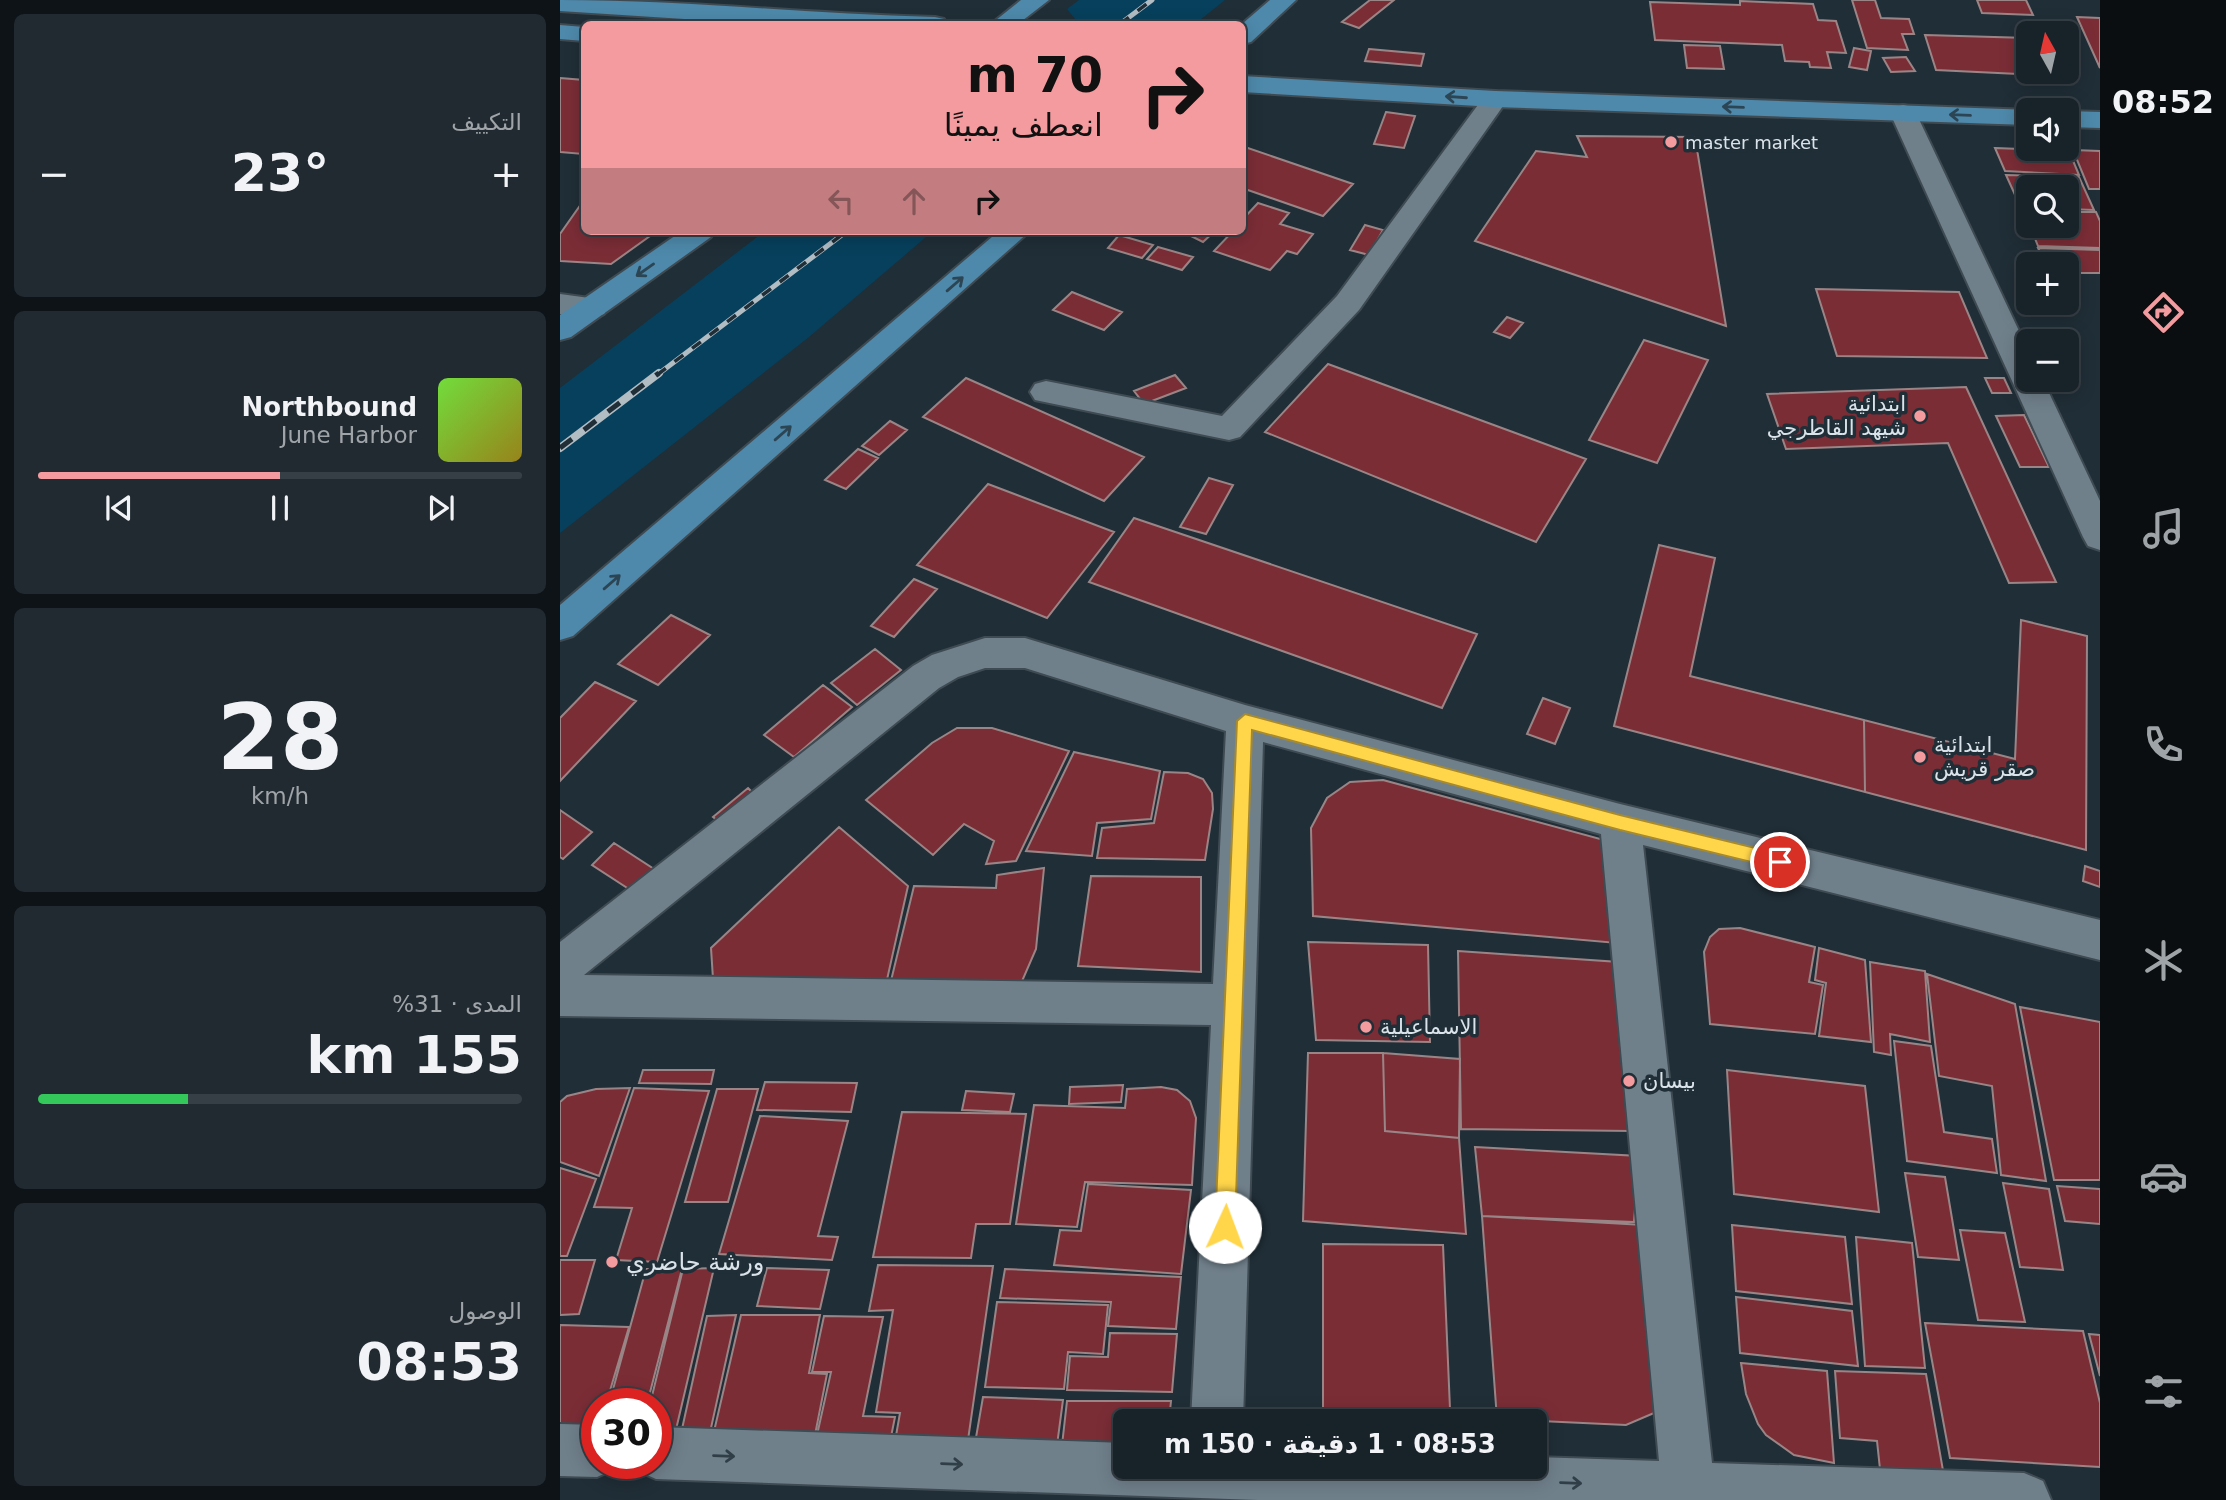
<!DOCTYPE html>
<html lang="ar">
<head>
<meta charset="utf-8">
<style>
	:root { --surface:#182229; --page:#212a31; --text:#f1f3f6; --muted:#9fa4a8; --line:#363f46; --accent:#f49b9f }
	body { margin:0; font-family:"DejaVu Sans",Cairo,sans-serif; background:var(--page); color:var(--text); direction:rtl; height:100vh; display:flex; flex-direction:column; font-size:26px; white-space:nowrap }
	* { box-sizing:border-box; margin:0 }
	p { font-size:23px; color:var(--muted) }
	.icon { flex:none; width:38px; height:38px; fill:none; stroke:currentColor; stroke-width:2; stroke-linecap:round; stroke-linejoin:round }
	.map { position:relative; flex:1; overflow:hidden; direction:ltr }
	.details { display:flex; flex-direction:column; gap:14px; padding:14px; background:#0d1317; width:560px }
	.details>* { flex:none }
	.banner { position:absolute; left:21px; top:21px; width:665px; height:214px; border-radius:10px; box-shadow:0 4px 18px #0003,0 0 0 2px var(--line); direction:rtl; background:#f49b9f; color:#111; overflow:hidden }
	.needle { width:46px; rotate:352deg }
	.fabs { position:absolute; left:1456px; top:21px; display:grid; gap:14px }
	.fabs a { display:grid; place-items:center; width:63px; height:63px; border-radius:10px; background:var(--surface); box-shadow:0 4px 18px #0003,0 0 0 2px var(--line); font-size:35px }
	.speed { position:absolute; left:21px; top:1388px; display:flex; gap:14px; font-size:35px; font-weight:700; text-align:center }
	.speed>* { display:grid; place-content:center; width:91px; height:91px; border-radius:50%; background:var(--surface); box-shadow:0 4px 18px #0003,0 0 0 2px var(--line); line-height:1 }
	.speed .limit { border:10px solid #d22; background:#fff; color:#111 }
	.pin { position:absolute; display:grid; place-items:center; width:60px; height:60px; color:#fff; margin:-30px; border:4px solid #fff; border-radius:50%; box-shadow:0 2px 7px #0007 }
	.me { position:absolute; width:77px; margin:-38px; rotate:2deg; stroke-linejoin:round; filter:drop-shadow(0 0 5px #0008) }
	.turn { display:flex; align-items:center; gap:24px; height:147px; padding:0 28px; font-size:32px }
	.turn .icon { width:91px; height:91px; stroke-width:2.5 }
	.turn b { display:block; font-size:49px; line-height:60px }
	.lanes { display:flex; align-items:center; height:66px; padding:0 28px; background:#0003; justify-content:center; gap:35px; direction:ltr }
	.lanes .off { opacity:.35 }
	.big { font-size:52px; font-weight:700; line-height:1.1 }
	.details .card { flex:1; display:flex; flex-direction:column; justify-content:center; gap:10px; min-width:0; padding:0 24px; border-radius:10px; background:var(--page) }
	.details .dial { align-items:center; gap:0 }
	.dial b { font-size:91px; line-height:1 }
	.song { display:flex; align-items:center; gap:21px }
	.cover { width:84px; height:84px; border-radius:10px; background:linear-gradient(135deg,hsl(100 70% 55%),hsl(50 70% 35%)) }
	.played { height:7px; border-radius:4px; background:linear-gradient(90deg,var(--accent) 50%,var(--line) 50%) }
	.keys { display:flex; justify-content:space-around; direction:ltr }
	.heat { display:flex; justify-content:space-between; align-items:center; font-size:38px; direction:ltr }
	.charge { height:10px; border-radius:5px; background:linear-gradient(90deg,#34c759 31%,var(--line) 0) }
	.trip { position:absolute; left:553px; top:1409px; width:434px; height:70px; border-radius:10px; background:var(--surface); box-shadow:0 4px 18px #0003,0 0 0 2px var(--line); font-weight:700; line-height:70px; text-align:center; direction:rtl }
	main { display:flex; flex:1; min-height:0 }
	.tabs { display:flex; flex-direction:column; width:126px; justify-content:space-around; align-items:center; background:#0a0e10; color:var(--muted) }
	.tabs .icon { width:49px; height:49px }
	.tabs .on { color:var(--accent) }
	.tabs b { font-size:32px; color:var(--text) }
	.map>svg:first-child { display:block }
</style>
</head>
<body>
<main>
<nav class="tabs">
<b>08:52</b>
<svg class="icon on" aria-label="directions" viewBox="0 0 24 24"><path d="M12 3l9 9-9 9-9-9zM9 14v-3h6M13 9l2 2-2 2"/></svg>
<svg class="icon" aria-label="music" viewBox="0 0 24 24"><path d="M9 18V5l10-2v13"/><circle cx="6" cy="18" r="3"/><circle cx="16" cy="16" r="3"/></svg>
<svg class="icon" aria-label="phone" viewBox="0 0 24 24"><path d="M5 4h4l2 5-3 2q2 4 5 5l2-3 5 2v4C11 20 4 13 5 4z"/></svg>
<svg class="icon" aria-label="climate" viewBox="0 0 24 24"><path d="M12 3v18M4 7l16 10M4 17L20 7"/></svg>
<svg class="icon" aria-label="car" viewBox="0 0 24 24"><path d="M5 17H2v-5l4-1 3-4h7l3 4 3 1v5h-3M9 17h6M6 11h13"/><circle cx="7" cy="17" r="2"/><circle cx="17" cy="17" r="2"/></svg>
<svg class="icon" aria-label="filters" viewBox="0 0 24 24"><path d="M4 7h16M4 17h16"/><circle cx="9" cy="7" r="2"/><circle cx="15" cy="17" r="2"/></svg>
</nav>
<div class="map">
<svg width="1540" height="1500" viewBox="0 0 1540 1500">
	<rect width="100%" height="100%" fill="#202e37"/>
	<!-- green -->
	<path fill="#07405c" d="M519,0h146l-30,24h-116l-12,-15z
		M205,231h168l-124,106 -249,196v-145z"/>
	<!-- building -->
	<path fill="#7b2d36" stroke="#9a8586" stroke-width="2" d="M810,0h24l-35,28 -17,-6z
		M1292,0h23l6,18 28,1 5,15h-12l6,16 -41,-2z
		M1417,0h49l7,15 -51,-2z
		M1180,1l73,3 5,16 18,1 10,32 -19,-1 4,16 -21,-1 -1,-5 -24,-1 -3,-16 -127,-5 -5,-38 90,3z
		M1517,17l23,1v50z
		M1365,35l103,3v34h39v-17l10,22 -141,-7z
		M1124,45l36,1 4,23 -37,-1z
		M1294,48l17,3 -4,19 -18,-3z
		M809,49l55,5 -3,12 -56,-5z
		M1346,57l9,14 -24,1 -8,-14z
		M0,78l24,2 -1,74 -23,-2z
		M826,112l29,4 -11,32 -30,-4z
		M1017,136l118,1 31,189 -251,-85 61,-90 51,6z
		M682,146l111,38 -30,32 -81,-28z
		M1435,148l74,3 10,24 -74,-4z
		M1513,150l27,1v38h-11z
		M1446,175l73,2 15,33 -27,-1v-22h-39v21h-7z
		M24,200v31h73l-46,33 -51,-3v-27z
		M698,203l31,10 -9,11 33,10 -16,20 -10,-3 -17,19 -56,-19 19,-20h9v-11z
		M1507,212h29l4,9v27l-62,-2 -8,-20h37z
		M805,225l18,5 -14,25 -19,-5z
		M631,231h24l-12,11 -16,-8z
		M559,235l34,10 -11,13 -34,-10z
		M598,247l35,10 -11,13 -35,-11z
		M1478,248l62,2v23h-33v-9h-21z
		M1256,289l143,3 28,66 -150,-2z
		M512,292l50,20 -18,18 -51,-20z
		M947,317l16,6 -13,15 -16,-6z
		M1084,340l64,20 -51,103 -68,-23z
		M768,364l258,95 -50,83 -271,-110z
		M615,375l11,13 -42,16 -10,-13z
		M406,378l178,79 -40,44 -181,-84z
		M1425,378h19l7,15h-19z
		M1406,387l90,195 -47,1 -61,-140 -162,6 -19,-55z
		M1464,415l25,52h-29l-24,-51z
		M330,421l17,9 -28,25 -17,-9z
		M298,449l20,9 -32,31 -21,-9z
		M649,478l24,7 -27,49 -26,-7z
		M428,484l126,48 -67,86 -130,-53z
		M574,518l343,116 -35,74 -353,-126z
		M1099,545l56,13 -25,118 174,44 1,72 -251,-66z
		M354,579l23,10 -43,48 -23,-11z
		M111,615l39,20 -52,50 -40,-21z
		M1461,620l66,16 -1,214 -221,-58 -1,-72 151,39z
		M315,649l26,21 -44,35 -26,-22z
		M35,682l41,19 -76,80v-63z
		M263,685l29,22 -58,50 -30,-22z
		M983,698l27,10 -15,36 -28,-10z
		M397,728h35l77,23 -53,110 -30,3 8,-23 -30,-17 -31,31 -67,-55 66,-57z
		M514,752l86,19 -9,48 -54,4 -5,33 -66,-5z
		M604,772l24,1 15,6 9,14 1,16 -8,51 -108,-2 5,-30 52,-5z
		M823,780l232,63 24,102 -326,-29 -2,-88 16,-30 23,-16z
		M188,788l9,9 -34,28 -10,-8z
		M0,810l32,22 -29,27 -3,-2z
		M279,827l69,59 -24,107 -171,-14 -2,-31z
		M54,843l43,28 -22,22 -43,-28z
		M1525,866l15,5v16l-17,-6z
		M484,868l-8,81 -20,46 -128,-2 26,-107 82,2 1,-13z
		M531,876l110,1v95l-123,-6z
		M1180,928l75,19 -6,35 14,3 -8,49 -105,-10 -6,-72 6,-15 9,-8z
		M748,942l120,3 2,97 -114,-2z
		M1259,948l46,12 6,82 -52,-6 7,-53 -11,-3z
		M898,951l161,11 12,169 -170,-2z
		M1310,962l55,9 5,71 -40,-8 1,21 -17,-3z
		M1367,974l88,30 31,177 -45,-6 -9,-89 -53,-10z
		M1460,1007l80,15v158h-46z
		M1334,1041l37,5 13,86 48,7 5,34 -90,-12z
		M748,1053h75l2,78 74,7 7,96 -163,-13z
		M823,1053l77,6 -1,79 -74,-7z
		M83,1070h71l-3,14 -72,-1z
		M1167,1070l138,16 14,126 -145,-18z
		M205,1082l92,1 -6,29 -94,-2z
		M563,1085l-2,17 -52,2 1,-17z
		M601,1087l16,3 13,11 6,17 -4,67 -107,-3 -8,45 -61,-3 18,-119 91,3 2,-19z
		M70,1088l-31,88 -39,-14v-60l7,-6 29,-7z
		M74,1088l75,3 -52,171 -41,-2 16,-52 -38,-1z
		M157,1089h41l-30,113h-43z
		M406,1091l48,3 -4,18 -48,-2z
		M342,1112l124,2 -16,110h-34l-5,34 -98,-1z
		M200,1116l88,5 -30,115 20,1 -6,23 -113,-6z
		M915,1147l164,9 -5,66 -152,-6z
		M0,1168l36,11 -29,77h-7z
		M1345,1173l40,4 14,83 -41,-3z
		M1443,1183l46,6 14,81 -43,-3z
		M528,1184l103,6 -10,84 -127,-9 6,-35 21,1z
		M1497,1186l43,3v35l-35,-3z
		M922,1216l180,10 -1,184 -35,15 -129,-6z
		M1172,1225l113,12 7,67 -116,-13z
		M1400,1230l45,3 20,89 -47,-2z
		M1296,1237l56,6 13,125 -60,-2z
		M763,1244l120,1 7,164 -127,-1z
		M0,1260h35l-16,54 -19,1z
		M318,1265l115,1 -26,181h-73l6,-34 -24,-1 17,-102 -24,1z
		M154,1268l-40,170h-18v-34h-6l33,-135z
		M207,1268l62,2 -9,39 -63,-3z
		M86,1269h36l-35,135h-38z
		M445,1269l176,8 -5,52 -68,-3 3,-24 -111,-4z
		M1176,1297l116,14 6,55 -118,-13z
		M437,1302l111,3 -5,49 -35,-2 -4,37 -79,-2z
		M176,1315l-27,122 -29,1 27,-122z
		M181,1315h79l-11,58 18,1 -13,66h-102z
		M264,1316l59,1 -20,99 32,1 -6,30 -74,-3 16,-72h-19z
		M1365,1323l158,8 17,72v64l-150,-9z
		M0,1325l69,2 -23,77h-9v30l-37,5z
		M550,1333l67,1 -5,58 -105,-2 3,-34 38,1z
		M1529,1334l11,1v41z
		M1181,1363l86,8 7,92 -40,-8 -28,-20 -8,-11 -12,-30z
		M1275,1371l91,3 18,102 -64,-7 -3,-28 -37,-3z
		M423,1397l80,3 -7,53 -82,-4z
		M507,1401h104l-2,20h-44v39l-64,-6z"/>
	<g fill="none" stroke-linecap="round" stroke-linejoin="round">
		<defs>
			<path id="minor" d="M935,91l9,3 4,5 -149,211 -119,127 -11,3 -194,-40 -5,-8 5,-8 11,-3 176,35 115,-120 149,-202z
				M1343,105l9,2 4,6 112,237v30h15l57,121v49l-12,-4 -5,-9 -193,-424 4,-6z
				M0,294l44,6 4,7 -4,7 -11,3 -33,-3z
				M425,638h40l220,67 375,99 480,116v40l-457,-115 69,618 312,10 19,8 8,19h-793l-602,-21 -18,-8 -4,-8h22v-36l469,16v23h410v-9l124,4 -58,-627 -338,-92 -20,679h-52l20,-396 -651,-9v-74l353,-276 19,-11zM425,668h40l201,63 -13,253 -629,-9 355,-287 19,-11z
				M0,1424l37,1v38h21l-3,6 -18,8 -37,-1z"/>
			<path id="major" d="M0,0c125,0 250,14 375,17l9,2 3,5h-185l-202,-13z
				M461,0h28l-31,24h-27z
				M710,0h26l-45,42 -9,2v-20z
				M0,25l24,2v14l-24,-2z
				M682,76l253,15 537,19h-4v15l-533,-18 -253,-15z
				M1507,111l33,1v16l-33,-1z
				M122,231h33l-4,6 -140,100 -11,3v-25z
				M439,231h31l-457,405 -13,4v-35z"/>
		</defs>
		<!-- minor casing -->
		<use href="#minor" stroke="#3f4b53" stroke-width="4"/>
		<!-- major casing -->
		<use href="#major" stroke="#3f4b53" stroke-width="4"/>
		<!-- minor -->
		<use href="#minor" fill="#70808b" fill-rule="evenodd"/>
		<!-- major -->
		<use href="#major" fill="#4e89ab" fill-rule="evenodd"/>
		<defs>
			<path id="rail-far1" d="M560,24l32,-24
				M97,375l190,-144"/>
			<path id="rail" d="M0,448l99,-75"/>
		</defs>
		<!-- rail-far1 casing -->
		<use href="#rail-far1" stroke="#b2bcc3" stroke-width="5"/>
		<!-- rail casing -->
		<use href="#rail" stroke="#b2bcc3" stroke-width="8"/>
		<!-- rail-far1 -->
		<use href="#rail-far1" stroke="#202e37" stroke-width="3.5" stroke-dasharray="11" stroke-linecap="butt"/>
		<!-- rail -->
		<use href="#rail" stroke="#202e37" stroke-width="5" stroke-dasharray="15" stroke-linecap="butt"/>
	</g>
	<!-- one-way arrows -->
	<defs><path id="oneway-shaft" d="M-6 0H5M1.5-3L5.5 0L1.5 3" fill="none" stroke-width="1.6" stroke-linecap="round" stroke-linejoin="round" transform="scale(1.75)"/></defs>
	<g stroke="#2c4554">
		<use href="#oneway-shaft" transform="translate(896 97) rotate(-176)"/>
		<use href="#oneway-shaft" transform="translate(1173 107) rotate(-178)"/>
		<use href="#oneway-shaft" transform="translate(1400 115) rotate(-178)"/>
		<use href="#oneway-shaft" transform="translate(85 270) rotate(145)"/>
		<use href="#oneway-shaft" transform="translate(395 284) rotate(-41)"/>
		<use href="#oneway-shaft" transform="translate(223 433) rotate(-41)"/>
		<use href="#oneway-shaft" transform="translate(52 582) rotate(-41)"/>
	</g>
	<g stroke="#303e48">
		<use href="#oneway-shaft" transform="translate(164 1456) rotate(2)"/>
		<use href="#oneway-shaft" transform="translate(392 1464) rotate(2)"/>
		<use href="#oneway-shaft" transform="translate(1011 1483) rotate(2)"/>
	</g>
	<!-- route -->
	<path fill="#ffd54a" stroke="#a68a30" stroke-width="2" d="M685,714l375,101 160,39 9,8 -9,7 -160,-39 -368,-100 -17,497 -3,7 -7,3 -7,-3 -3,-7 22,-506z"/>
	<!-- markers -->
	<g fill="#f49b9f" stroke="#202e37" stroke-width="2.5">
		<circle cx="1111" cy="142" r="7"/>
		<circle cx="1360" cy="416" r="7"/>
		<circle cx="1360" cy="757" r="7"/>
		<circle cx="806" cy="1027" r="7"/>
		<circle cx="1069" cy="1081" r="7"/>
		<circle cx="52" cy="1262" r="7"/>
	</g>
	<g text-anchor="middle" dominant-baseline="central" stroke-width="7" stroke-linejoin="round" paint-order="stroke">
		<!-- far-poi labels -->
		<g font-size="18" fill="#dae3e9" stroke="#202e37" text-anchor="start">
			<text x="1125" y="142">master market</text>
		</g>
		<!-- poi labels -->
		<g font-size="21" fill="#dae3e9" stroke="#202e37" text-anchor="start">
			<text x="1346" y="404" text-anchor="end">ابتدائية<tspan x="1346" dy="24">شيهد القاطرجي</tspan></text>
			<text x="1374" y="745">ابتدائية<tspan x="1374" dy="24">صقر قريش</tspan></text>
			<text x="820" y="1027">الاسماعيلية</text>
			<text x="1083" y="1081">بيسان</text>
		</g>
		<!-- near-poi labels -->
		<g font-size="24" fill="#dae3e9" stroke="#202e37" text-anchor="start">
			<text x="66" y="1262">ورشة حاضري</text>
		</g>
	</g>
</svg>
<div class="fabs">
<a><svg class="needle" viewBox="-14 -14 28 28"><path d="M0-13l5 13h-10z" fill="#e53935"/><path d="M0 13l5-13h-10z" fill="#9fa4a8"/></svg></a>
<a><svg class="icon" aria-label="sound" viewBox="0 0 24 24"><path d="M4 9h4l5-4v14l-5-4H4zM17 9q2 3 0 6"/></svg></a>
<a><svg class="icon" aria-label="search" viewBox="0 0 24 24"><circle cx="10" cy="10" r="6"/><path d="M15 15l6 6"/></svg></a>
<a>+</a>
<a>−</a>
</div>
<div class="speed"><div class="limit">30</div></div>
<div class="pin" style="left:1220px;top:862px;background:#d93025"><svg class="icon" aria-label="arrive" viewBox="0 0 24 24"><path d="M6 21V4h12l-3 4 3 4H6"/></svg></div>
<svg class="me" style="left:665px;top:1227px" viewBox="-20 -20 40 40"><circle r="19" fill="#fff"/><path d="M0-13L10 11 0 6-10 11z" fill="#ffd54a"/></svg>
<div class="trip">08:53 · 1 دقيقة · 150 m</div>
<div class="banner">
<div class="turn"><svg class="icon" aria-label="right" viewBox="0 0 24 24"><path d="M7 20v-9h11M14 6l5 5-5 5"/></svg><div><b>70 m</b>انعطف يمينًا</div></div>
<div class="lanes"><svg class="icon off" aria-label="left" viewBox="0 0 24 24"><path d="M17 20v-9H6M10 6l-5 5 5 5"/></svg><svg class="icon off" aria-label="ahead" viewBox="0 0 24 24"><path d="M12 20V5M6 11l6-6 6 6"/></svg><svg class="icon" aria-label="right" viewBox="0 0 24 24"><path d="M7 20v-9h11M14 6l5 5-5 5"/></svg></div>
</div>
</div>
<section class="details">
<div class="card"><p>التكييف</p>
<div class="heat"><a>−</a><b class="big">23°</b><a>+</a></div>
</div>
<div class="card">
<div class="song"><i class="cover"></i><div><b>Northbound</b><p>June Harbor</p></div></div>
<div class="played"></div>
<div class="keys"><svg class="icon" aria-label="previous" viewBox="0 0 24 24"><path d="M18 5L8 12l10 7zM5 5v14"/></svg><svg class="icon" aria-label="pause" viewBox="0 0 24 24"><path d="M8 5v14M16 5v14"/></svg><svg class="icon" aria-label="next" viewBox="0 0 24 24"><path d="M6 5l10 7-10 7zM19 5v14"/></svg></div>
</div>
<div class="card dial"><b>28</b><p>km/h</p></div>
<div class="card"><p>المدى · 31%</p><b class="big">155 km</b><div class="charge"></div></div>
<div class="card"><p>الوصول</p><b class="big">08:53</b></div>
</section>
</main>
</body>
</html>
